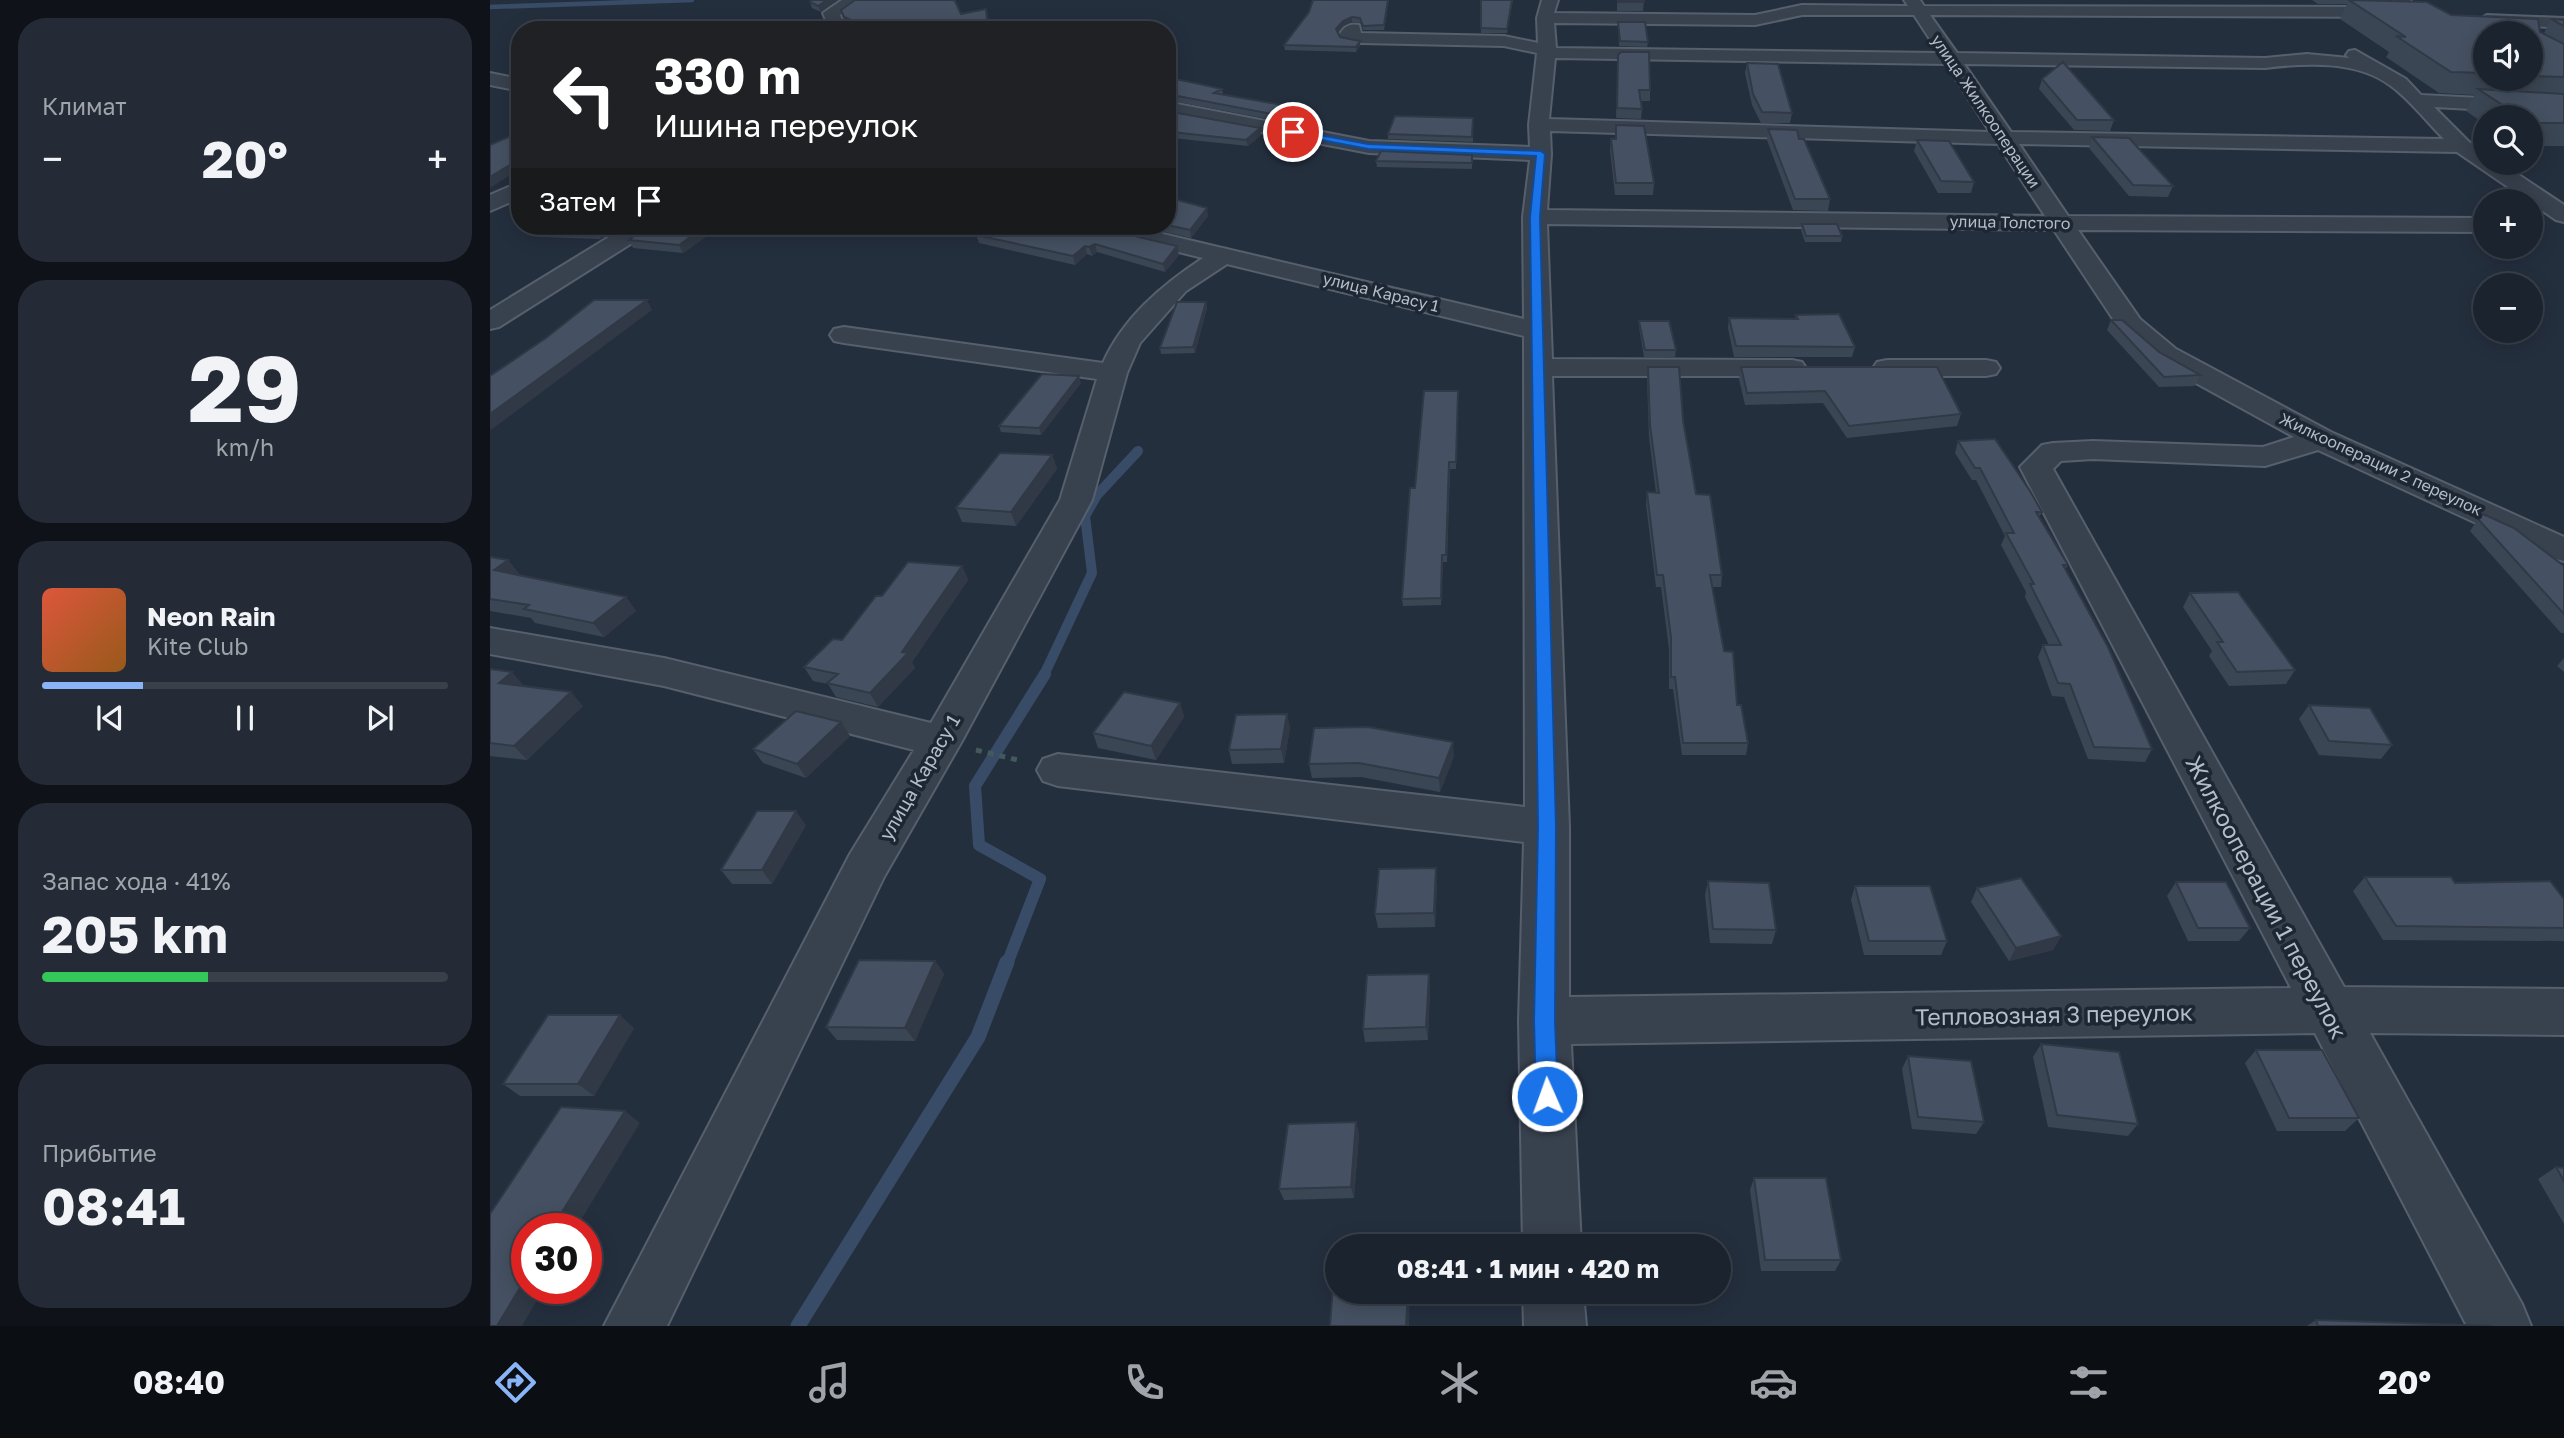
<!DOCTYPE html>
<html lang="ru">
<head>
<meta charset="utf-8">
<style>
	:root { --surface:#1b232e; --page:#242b36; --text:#f1f3f6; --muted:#a0a4aa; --line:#39404a; --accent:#8ab4f8 }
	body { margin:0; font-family:"Golos Text",sans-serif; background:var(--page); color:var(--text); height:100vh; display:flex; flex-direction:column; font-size:26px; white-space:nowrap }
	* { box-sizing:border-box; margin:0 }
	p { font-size:23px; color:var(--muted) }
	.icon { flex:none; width:38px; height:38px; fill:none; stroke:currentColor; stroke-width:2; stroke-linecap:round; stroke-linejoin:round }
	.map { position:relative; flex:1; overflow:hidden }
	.drawer { display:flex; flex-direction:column; gap:18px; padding:18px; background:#0f1319; width:490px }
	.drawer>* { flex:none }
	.banner { position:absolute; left:21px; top:21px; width:665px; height:214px; border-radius:28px; box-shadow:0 4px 18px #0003,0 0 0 2px var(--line); background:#202124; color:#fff; overflow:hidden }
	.tools { position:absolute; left:1983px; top:21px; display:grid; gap:14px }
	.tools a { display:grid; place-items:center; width:70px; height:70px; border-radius:50%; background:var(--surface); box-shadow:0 4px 18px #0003,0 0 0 2px var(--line); font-size:35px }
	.speed { position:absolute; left:21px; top:1213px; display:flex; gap:14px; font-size:35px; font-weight:700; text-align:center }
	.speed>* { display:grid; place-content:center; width:91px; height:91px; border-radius:50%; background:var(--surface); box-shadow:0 4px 18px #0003,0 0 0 2px var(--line); line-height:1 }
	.speed .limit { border:10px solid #d22; background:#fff; color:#111 }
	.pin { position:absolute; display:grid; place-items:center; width:60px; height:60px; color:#fff; margin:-30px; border:4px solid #fff; border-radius:50%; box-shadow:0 2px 7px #0007 }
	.me { position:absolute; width:77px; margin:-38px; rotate:358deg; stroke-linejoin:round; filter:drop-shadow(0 0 5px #0008) }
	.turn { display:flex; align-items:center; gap:24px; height:147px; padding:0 28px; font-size:32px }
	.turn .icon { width:91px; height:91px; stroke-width:2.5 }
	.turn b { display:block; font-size:49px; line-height:60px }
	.then { display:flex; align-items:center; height:66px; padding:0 28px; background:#0003; gap:14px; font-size:26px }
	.big { font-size:52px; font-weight:700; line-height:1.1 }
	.drawer .card { flex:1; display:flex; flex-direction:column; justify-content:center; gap:10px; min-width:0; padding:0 24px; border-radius:28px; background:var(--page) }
	.drawer .dial { align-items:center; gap:0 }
	.dial b { font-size:91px; line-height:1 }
	.song { display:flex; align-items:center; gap:21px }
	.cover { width:84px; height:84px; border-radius:10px; background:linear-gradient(135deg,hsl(10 70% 55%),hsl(30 70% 35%)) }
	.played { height:7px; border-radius:4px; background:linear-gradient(90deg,var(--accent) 25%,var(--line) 25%) }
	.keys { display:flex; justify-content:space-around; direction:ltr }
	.heat { display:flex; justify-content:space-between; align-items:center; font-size:38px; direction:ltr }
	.charge { height:10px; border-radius:5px; background:linear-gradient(90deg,#34c759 41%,var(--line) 0) }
	.trip { position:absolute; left:835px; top:1234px; width:406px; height:70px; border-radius:35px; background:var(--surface); box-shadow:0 4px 18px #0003,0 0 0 2px var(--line); font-weight:700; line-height:70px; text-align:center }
	.menu { display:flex; height:112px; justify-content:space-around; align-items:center; background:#0b0e12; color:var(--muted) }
	.menu .icon { width:49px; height:49px }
	.menu .current { color:var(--accent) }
	.menu b { font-size:32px; color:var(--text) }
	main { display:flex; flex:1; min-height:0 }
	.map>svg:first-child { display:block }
</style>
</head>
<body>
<main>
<section class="drawer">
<div class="card"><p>Климат</p>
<div class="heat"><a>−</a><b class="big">20°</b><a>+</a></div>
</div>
<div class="card dial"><b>29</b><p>km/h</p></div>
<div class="card">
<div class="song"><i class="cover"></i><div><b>Neon Rain</b><p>Kite Club</p></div></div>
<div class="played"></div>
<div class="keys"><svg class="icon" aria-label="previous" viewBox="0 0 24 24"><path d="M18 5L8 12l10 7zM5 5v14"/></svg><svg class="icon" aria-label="pause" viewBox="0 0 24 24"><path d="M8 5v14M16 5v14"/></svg><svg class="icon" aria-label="next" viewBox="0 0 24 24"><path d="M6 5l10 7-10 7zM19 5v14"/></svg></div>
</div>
<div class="card"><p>Запас хода · 41%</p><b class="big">205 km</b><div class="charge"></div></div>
<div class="card"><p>Прибытие</p><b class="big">08:41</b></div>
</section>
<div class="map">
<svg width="2074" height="1326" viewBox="0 0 2074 1326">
	<rect width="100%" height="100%" fill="#242f3e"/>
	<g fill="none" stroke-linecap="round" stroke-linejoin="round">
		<!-- stream-far3 -->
		<path stroke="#394c67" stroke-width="4.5" d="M0,7l202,-7"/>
		<!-- stream-far2 -->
		<path stroke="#394c67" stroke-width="10" d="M554,675l48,-102 -7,-57 12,-21 41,-44"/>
		<!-- stream-far1 -->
		<path stroke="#394c67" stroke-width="12" d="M517,964l33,-85 -61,-34 -4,-59 70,-112"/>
		<!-- stream -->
		<path stroke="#394c67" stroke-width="15" d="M308,1326l180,-289 29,-75"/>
		<defs>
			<path id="minor" d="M352,0h19l-21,15 6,15h-16l-7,-17z
				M1052,0h16l-4,13 201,2 47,-10 106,1 -4,-6h16l4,6 475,1 -5,-7h16l9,12 -8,5 -481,-2 27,38 308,5 42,-4 42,4 -3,-3 3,-4 6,-1 51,29 15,16 143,7v12l-130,-7 35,35 16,10v11h16l63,42v17l-8,-2 -99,-68 -438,-8 49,72 417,2v14l-407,-2 62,89 36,30 155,83 233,105v24l-12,-3 -234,-108 -53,16 -172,-7 -32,2 -8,8 291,518 220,2v46l-194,-2 152,271 9,22h-64l-152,-293 -744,11 10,202h-58l-4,-225 5,-179 -466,-56 -15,-5 -6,-11 6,-11 15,-5 467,53 -1,-471 -297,-72 -41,27 -46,52 -13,30 -35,127 -130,241 -78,136 -217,449h-63l246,-472 64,-104 -250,-64 -174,-32v-26l174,30 267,65 129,-223 37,-121 -253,-36 -10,-2 -4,-6 4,-6 10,-2 259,36c20,-45 59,-78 100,-105l-110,-27 -4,-5h40l395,93 -1,-102 7,-57 -161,-7 -202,-39v-12l202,39 161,6 -1,-22 8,-72 -33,-7 -143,-3 -20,-4 -2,-4c5,-8 10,-12 20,-10l2,8 143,3 34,7 -1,-25zM1312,15h112l25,38 -383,-5 -2,-25 201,2zM1065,58l391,6 44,68 -441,-13zM1474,64l301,4c40,-5 92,-8 126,18 19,14 36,36 53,53l-433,-7zM1060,131l448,13 47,72 -498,-6 4,-56zM1057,224l507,6 67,101 35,30 138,76 -31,10 -170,-6 -40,2 -11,2 -22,22 271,521 -722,9v-170l-17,-451h240l10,-2 4,-6 -4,-6 -10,-2 -240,-1z
				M1997,15l77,3v10l-83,-5 -2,-3z
				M0,73l30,6v12l-30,-6z
				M30,182v16l-30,13v-16z
				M137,226h28l-4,5 -152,96 -9,2v-19z
				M1397,360h99l10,2 4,6 -4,6 -10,2h-99l-10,-2 -4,-6 4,-6z
				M1033,1292h60l3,34h-62z"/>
		</defs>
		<!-- minor casing -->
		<use href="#minor" stroke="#565f6c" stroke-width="4"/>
		<!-- path -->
		<path stroke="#44595c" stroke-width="5" stroke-dasharray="6 6" stroke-linecap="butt" d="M486,750l46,11"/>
		<!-- minor -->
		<use href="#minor" fill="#38414e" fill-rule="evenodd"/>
	</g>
	<!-- wall -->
	<path fill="#3b4654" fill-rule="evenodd" d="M322,0h25l-16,12 -9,-4 -2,-6z
		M823,0h76l-5,30h-21l-2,-7 -9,-1 -9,4 -5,6 2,5 20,4v5l-4,6 -71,-2 -1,-5 25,-33z
		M991,0h32l-6,33h-26z
		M1127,0h27l-1,11h-26z
		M1822,0h78l-1,1 62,14 89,17 4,1 7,-14 13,1v126h-34v-29h-45v7l-19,-13 9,-16 -36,-2 -53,-36 3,-5 -49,-33 7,-15h-29zM1995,33h45v46h-45z
		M496,9l2,6 1,15h-128l-15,-7 -5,-13 120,4z
		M1128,26l30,16 -1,5 -28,-1z
		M1128,55l32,35v11h-10l2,8 -1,10 -25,-1z
		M1257,63l45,50 -2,10h-29l-9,-18 -7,-32z
		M677,77l55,12 1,5 65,12 1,6 -11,9 -111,-21z
		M1552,79l72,41 -4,11 -36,-1 -35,-41z
		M677,111l94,24 -13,11 -76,-8 -1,-6 1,-2 -5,-2z
		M983,118v24l-85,-3v-5z
		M1278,129l31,10 31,60 -2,12 -35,-1 -26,-70z
		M1602,137l81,49 -5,11 -39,-1 -40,-48z
		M1121,139l43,44 -1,12h-38l-5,-45z
		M1427,140l57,42 -3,11h-33l-24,-42z
		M982,155v14l-95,-2 -1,-6z
		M677,197l41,19 -17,22 -52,-12h28z
		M1312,224l40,12 -1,6h-36l-4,-12z
		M132,226l-21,13 -60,-2 -5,-8z
		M157,226h74l-38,27 -50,-5 -4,-8z
		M485,226h117l87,29 -14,17 -68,-20 -5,4 -5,-2 -12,11 -96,-22 -3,-8 12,-6z
		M716,302l1,6 -12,45 -34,1 -1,-6z
		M1306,315l59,32 -3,10h-118l-6,-29 1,-10 66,1z
		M1621,320l48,32 41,23 -5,11 -36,1 -52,-57z
		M1149,321l37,29 -1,7h-31l-5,-30z
		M1158,367l35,53 13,74 26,81 -1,12h-9l12,64 13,54 11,38 -2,12h-64l-9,-66h-4v-40l-8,-62h-5l-10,-83 1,-12 9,1 -7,-56 -2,-58z
		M1251,367l220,47 -4,12 -110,12 -24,-35 -78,2 -6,-26z
		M591,383l-40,52 -40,-3 -2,-6z
		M968,397l-2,72h-6l-3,93h-4l-2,43 -38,1 -1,-7 13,-111z
		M1468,441l84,71 -3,5 29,48 -3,5 87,179 -7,13 -57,-3 -24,-62 -12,-1 -14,-39 5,-12h6l-24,-48 1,-5 -25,-47 4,-9 -29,-56h-4l-17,-27z
		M562,455l5,14 -41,57 -54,-4 -6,-14z
		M1988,519l86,47v67h-3l-91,-102z
		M0,557l18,3 11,14 -2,1 109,22 10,14 -32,26 -69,-14 -4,-5 -41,-7z
		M472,566l6,14 -56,82 3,6 -37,39 -42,-10 -8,-13 -15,-3 -9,-14 38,-27 40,-44z
		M1700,593l105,77 -9,14 -57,2 -20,-30 3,-5 -29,-44z
		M2074,658v14l-7,-6z
		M0,669l34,17 59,20 -56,54 -37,-4z
		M690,703l4,14 -28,43 -58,-12 -5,-15z
		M1819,705l83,40 -11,14 -62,-4 -20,-36z
		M797,714l3,14 -6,35 -52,1 -3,-14z
		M360,736l-44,42 -43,-15 -10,-14z
		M964,756l-14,36 -79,-15 -49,1 -3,-14z
		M316,825l-34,59h-40l-11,-14z
		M1875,877l90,6 109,16v42l-181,-1 -30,-49z
		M1218,881l68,49 -4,14 -62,-1 -5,-48z
		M947,882l-2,45 -57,1 -3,-14z
		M1686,882l74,46 -11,13h-51l-21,-45z
		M1365,886l92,55 -6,14h-77l-13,-55z
		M1487,888l84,48 -8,14 -44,11 -38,-59z
		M445,961l9,13 -29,67 -78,-1 -11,-13z
		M940,987l-2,53 -63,2 -2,-13z
		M144,1028l-40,68h-74l-17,-12z
		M1551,1044l97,80 -10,12 -80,-9 -15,-70z
		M1766,1050l103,68 -14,13h-68l-32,-68z
		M1418,1056l76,66 -8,12 -64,-5 -10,-60z
		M866,1122l3,12 -5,64 -70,2 -5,-11z
		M2066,1167l8,1v56l-26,-45z
		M1264,1178l87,82 -6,11h-74l-11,-81z
		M1826,1320l176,6h-185z"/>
	<!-- shaded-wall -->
	<path fill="#303945" d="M337,0h10l-16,12 -3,-6z
		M898,0h1l-5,30v-5z
		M496,9l2,6 1,15h-1z
		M862,17v5l-9,4 -6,8 -1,-5 7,-8z
		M870,41v5l-4,6v-5z
		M798,106l1,6 -11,9 -1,-6z
		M770,128l1,7 -13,11 -2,-6z
		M30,159v10l-30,19v-11z
		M717,208l1,8 -17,22 -1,-8z
		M114,226h18l-21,13 -5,-8z
		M216,226h15l-38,27 -4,-8z
		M605,244l2,8 -5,4 -3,-9z
		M595,246l2,8 -12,11 -2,-9z
		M687,246l2,9 -14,17 -2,-8z
		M157,300l5,10 -161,120 -1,-2v-14z
		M716,302l1,6 -12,45 -2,-6z
		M589,376l2,7 -40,52 -2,-7z
		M562,455l5,14 -41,57 -5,-14z
		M18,560l11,14 -14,10 -11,-14z
		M472,566l6,14 -56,82 3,6 -37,39 -8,-14 32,-41z
		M136,597l10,14 -32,26 -11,-14z
		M22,672l12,14 -25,-3z
		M81,692l12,14 -56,54 -13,-14z
		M690,703l4,14 -28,43 -5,-14z
		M797,714l3,14 -6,35 -3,-14z
		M351,722l9,14 -44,42 -9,-14z
		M963,742l1,14 -14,36 -1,-14z
		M306,811l10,14 -34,59 -10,-14z
		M946,868l1,14 -2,45 -1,-14z
		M1571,936l-8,14 -44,11 7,-13z
		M445,961l9,13 -29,67 -10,-13z
		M939,974l1,13 -2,53 -2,-13z
		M130,1015l14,13 -40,68 -16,-12z
		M135,1111l15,12 -64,105h-24z
		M866,1122l3,12 -5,64 -3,-11z
		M37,1276v12h17l-22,38h-25z
		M918,1292h2l-1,34h-3z"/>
	<!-- building -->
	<path fill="#455162" stroke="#303945" stroke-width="2" d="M322,0h15l-9,6 -8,-4z
		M365,0h98l2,1 6,13 25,-5 2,21h-114l-30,-13 -3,-7z
		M823,0h75l-4,25 -21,1 -3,-8 -8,-1 -9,4 -7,8 4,8 20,4 -4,6 -72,-2 25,-33z
		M991,0h31l-5,29 -26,-1z
		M1128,0h26v2h-26z
		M1859,0l78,2 24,13 87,4 2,13 24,12v33l-34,-1v-43h-45v40l-34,-1 -55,-36 10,1z
		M2061,19l13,1v6z
		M1128,22h27l3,20 -28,-1z
		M529,25l14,5h-15z
		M1131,52h28l1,38h-11l3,19 -25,-1 1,-53z
		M1573,62l51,58h-37l-35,-41z
		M1257,63l31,1 14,49 -30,-1 -9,-18z
		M677,77l55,12 -8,4 74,13 -11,9 -110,-21z
		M1988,89l86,5v29h-33l-1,-6h-9z
		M677,111l93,17 -14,12 -75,-8 6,-7 -10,-3z
		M905,116l78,2 -1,19 -84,-3z
		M1126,125l28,1 10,57h-38l-5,-44h5z
		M1278,129l29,1 2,9h5l26,60h-35z
		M30,132v27l-30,18v-32z
		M1602,137l37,1 44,48 -40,-1z
		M1427,140l32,1 25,41 -33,-1z
		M891,151l91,4v8l-96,-2z
		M677,197l40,11 -17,22 -23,-5z
		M1312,224h35l5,12h-36z
		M53,226h61l-8,5 -60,-2z
		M157,226h59l-27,19 -50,-5z
		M503,226h99l85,20 -14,18 -68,-20 -6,3 -4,-1 -12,10 -97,-21z
		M104,300h53l-157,114v-38l56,-38z
		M687,302h29l-13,45 -33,1z
		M1349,314l16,33 -119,-1 -7,-28 69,1 -2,-4z
		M1621,320h11l37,32 41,23 -36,2z
		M1149,321h30l7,29h-31z
		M1158,367h31l4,53 13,74 14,1 12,80h-12l14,76 9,1 4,53h4l7,38h-65l-8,-66h-4v-40l-8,-62h-6l-10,-83 12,1 -9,-68z
		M1251,367h196l24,47 -112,12 -24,-35 -78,2z
		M552,374l37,2 -40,52 -40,-2z
		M934,391h34l-2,71h-7l-3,93h-4l-1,43 -39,1 8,-111h5z
		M1505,439l35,52 12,21h-6l32,53h-5l45,82 44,102 -58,-2 -24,-63 -12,-1 -15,-38h18l-31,-61h4l-28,-51h8l-34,-65h-5l-17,-27z
		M510,453l52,2 -41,57 -55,-4z
		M1993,514l31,14 50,38v48l-86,-95z
		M0,557l18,3 -14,10 132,27 -33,26 -69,-14 5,-4 -39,-6z
		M418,562l54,4 -60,86 6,1 -38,40 -43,-10 11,-9 -34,-7 29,-28 9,1 34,-44h6z
		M1748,592l57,78 -58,2 -20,-30h6l-33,-49z
		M0,669l22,3 -13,11 72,9 -57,54 -24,-3z
		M634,692l56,11 -29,43 -58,-13z
		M1819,705l61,3 22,37 -63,-4z
		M306,711l45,11 -44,42 -44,-15z
		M797,714l-6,35 -52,1 7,-35z
		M878,727l85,15 -14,36 -80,-15 -50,1 5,-36z
		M267,811h39l-34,59h-41z
		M946,868l-2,45 -59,1 4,-45z
		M1875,877h86l4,6 95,-2 14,18v29l-168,-2z
		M1531,878l40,58 -45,12 -39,-60z
		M1218,881l61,2 7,47 -63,-1z
		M1686,882h50l24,46h-52z
		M1365,886h75l17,55h-78z
		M369,960l76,1 -30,67 -79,-1z
		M939,974l-3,53 -63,2 4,-54z
		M58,1015h72l-42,69h-75z
		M1551,1044l78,8 19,72 -81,-9z
		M1766,1050h66l37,68h-70z
		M1418,1056l63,5 13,61 -66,-5z
		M71,1107l64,4 -73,117h-25v48l-30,50h-7v-112z
		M866,1122l-5,65 -72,2 9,-65z
		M2066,1167l8,1v13z
		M1264,1178h72l15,82h-76z
		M845,1256h2v36h71l-2,34h-76z
		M1826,1320l176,6h-174z"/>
	<!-- route -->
	<path fill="#1a73e8" stroke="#114b97" stroke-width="2" d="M803,130l75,14 173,7 4,3 -5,63 16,610 -1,194 3,75 -3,8 -8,3 -8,-3 -3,-8 -2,-75 4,-194 -8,-610 6,-61 -168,-7 -78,-15z"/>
	<g text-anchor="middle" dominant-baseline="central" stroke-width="7" stroke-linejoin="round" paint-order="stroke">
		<!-- far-street labels -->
		<g font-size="16" fill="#b4bcc9" stroke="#1d2633">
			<text transform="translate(1496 111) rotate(56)">улица Жилкооперации</text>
			<text transform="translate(1520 222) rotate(1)">улица Толстого</text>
			<text transform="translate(891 292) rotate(14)">улица Карасу 1</text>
			<text transform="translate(1891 464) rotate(25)">Жилкооперации 2 переулок</text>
		</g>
		<!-- street labels -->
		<g font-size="19" fill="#b4bcc9" stroke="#1d2633">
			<text transform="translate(429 777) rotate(-60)">улица Карасу 1</text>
		</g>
		<!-- near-street labels -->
		<g font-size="23" fill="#b4bcc9" stroke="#1d2633">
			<text transform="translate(1777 897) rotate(62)">Жилкооперации 1 переулок</text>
			<text transform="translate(1564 1014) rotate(-1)">Тепловозная 3 переулок</text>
		</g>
	</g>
</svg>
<div class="tools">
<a><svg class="icon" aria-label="sound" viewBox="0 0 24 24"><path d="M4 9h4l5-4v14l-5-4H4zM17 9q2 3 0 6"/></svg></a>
<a><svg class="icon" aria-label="search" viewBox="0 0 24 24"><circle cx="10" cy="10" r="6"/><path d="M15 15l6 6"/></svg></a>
<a>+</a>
<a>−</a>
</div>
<div class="speed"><div class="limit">30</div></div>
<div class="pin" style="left:803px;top:132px;background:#d93025"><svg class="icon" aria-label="arrive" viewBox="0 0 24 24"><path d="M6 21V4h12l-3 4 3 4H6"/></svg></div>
<svg class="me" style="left:1057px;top:1096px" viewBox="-20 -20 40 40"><circle r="17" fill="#1a73e8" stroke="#fff" stroke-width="3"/><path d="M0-11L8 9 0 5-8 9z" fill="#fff"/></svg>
<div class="trip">08:41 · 1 мин · 420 m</div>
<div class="banner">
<div class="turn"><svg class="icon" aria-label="left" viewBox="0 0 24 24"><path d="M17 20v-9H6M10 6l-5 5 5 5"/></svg><div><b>330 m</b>Ишина переулок</div></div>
<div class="then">Затем<svg class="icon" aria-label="arrive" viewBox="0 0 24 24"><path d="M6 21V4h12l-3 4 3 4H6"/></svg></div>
</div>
</div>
</main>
<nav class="menu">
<b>08:40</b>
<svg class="icon current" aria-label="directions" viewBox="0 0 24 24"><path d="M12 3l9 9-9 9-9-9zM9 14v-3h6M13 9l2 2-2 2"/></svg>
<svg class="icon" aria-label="music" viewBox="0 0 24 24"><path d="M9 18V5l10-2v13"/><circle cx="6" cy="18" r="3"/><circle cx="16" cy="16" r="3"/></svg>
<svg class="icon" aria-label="phone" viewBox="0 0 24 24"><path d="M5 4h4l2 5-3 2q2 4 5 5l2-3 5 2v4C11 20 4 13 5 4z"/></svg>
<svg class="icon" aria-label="climate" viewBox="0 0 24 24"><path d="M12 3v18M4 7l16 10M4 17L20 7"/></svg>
<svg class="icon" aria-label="car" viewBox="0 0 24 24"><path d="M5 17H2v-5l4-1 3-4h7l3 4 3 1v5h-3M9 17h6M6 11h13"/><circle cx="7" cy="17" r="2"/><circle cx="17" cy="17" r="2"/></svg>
<svg class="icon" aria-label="filters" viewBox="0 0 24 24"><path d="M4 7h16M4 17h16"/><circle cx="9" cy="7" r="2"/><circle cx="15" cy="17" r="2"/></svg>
<b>20°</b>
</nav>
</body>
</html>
